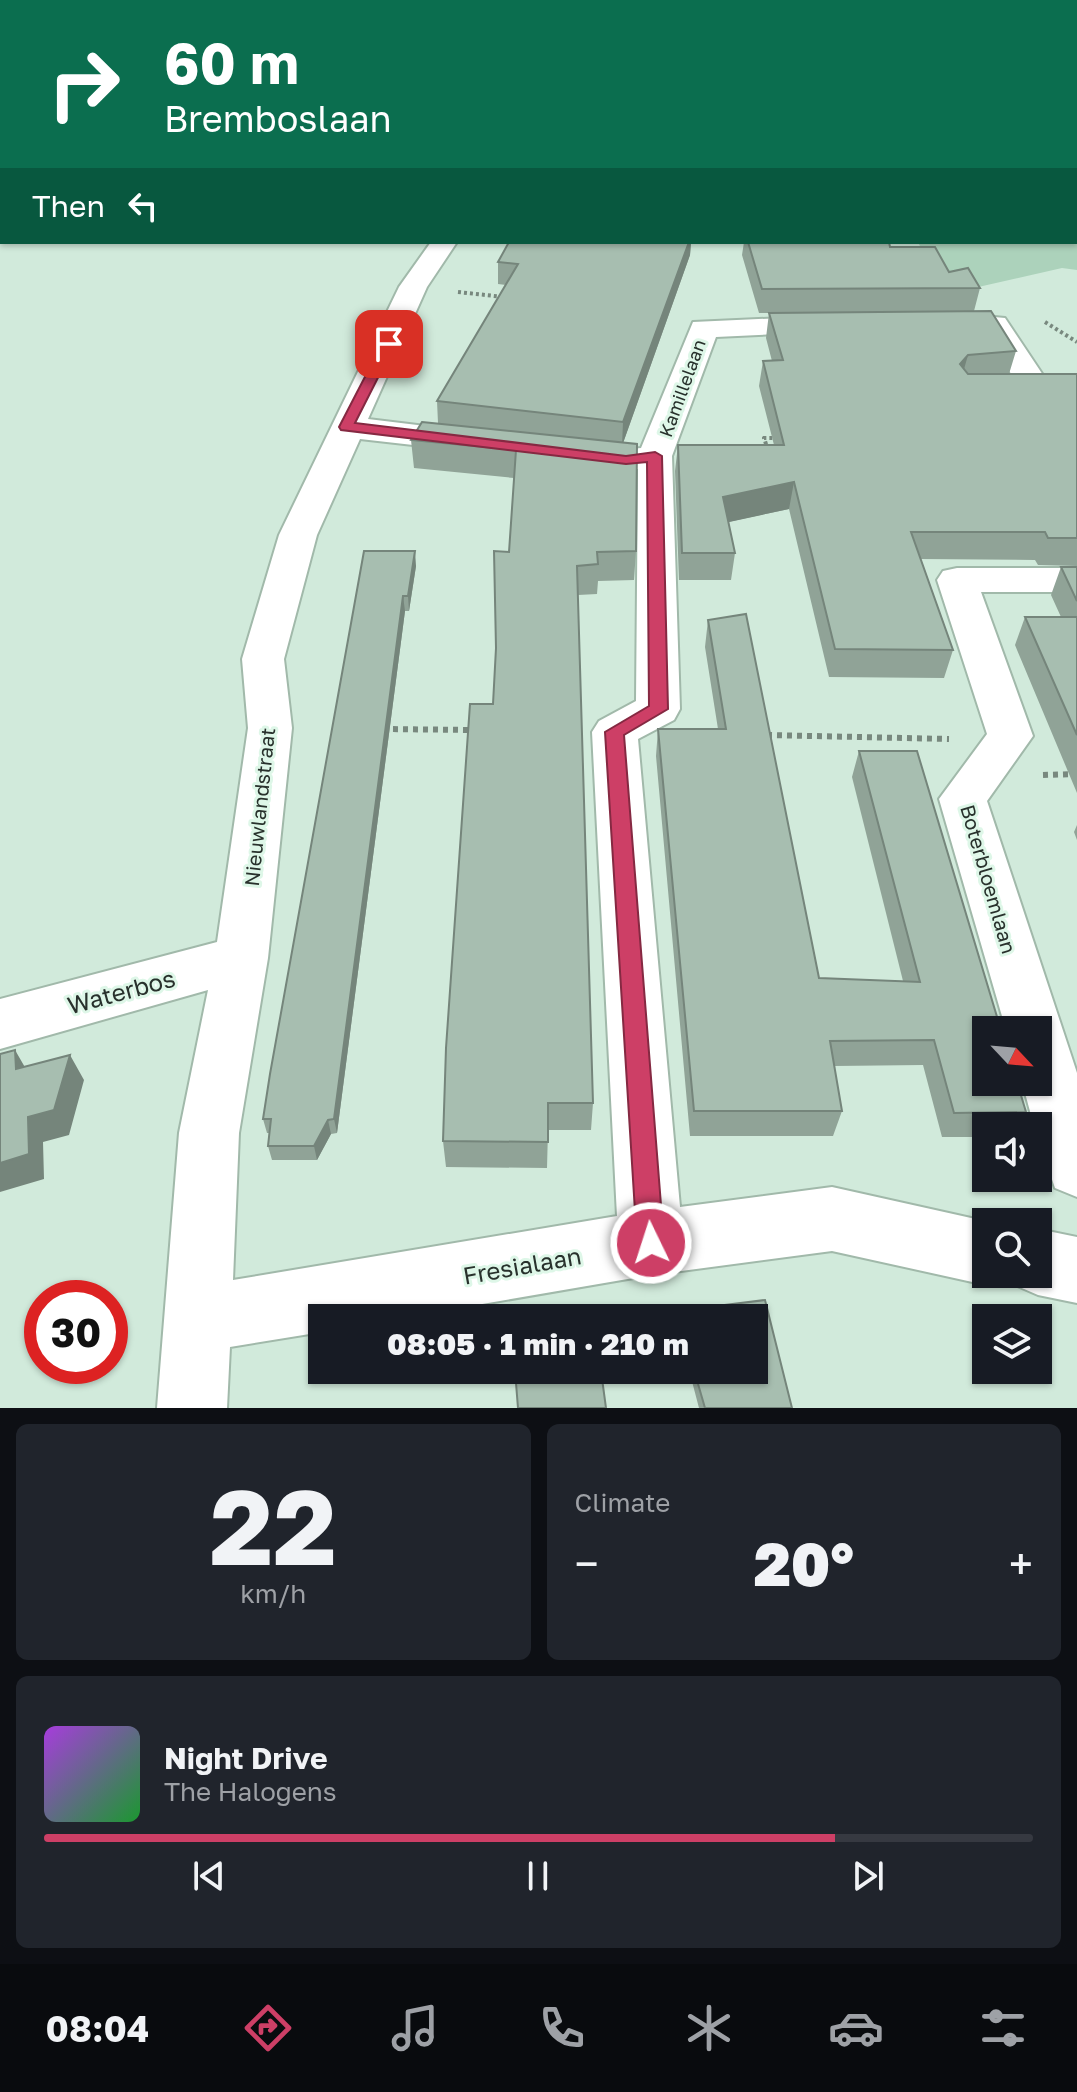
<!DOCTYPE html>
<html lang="en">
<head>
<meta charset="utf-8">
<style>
	:root { --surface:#171b24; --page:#20242c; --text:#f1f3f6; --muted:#9ea1a6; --line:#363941; --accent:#cd3f66 }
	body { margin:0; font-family:"Golos Text",sans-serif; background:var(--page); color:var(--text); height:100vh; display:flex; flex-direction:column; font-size:30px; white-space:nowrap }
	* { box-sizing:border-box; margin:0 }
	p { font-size:26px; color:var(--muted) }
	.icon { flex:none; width:44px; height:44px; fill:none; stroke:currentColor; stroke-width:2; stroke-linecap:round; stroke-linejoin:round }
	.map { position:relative; height:1408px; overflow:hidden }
	.drawer { display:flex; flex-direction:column; gap:16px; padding:16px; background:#0d0f14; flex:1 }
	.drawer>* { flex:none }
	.guide { position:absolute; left:0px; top:0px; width:1078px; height:244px; box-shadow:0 2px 6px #0004; background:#0b6e4f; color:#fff; overflow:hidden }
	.needle { width:52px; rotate:116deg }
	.tools { position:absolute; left:972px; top:1016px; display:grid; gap:16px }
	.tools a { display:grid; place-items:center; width:80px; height:80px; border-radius:0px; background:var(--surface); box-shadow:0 2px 6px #0004; font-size:40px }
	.speed { position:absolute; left:24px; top:1280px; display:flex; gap:16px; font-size:40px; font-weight:700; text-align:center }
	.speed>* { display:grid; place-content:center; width:104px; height:104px; border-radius:50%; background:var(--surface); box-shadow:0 2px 6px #0004; line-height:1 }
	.speed .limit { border:12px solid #d22; background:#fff; color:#111 }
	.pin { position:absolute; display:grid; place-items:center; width:68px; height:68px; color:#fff; margin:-34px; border-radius:16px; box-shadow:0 4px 12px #0006 }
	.me { position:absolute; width:88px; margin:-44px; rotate:356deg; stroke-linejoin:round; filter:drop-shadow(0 0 6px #0008) }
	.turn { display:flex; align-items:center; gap:28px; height:168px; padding:0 32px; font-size:36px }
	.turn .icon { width:104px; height:104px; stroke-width:2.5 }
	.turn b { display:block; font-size:56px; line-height:68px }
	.then { display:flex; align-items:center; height:76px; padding:0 32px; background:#0003; gap:16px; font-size:30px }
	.big { font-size:60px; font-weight:800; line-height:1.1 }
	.drawer .card { flex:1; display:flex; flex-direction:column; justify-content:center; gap:12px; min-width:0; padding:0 28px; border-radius:12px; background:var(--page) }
	.drawer .dial { align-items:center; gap:0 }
	.dial b { font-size:104px; line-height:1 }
	.song { display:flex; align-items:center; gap:24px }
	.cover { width:96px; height:96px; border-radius:12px; background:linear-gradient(135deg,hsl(280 70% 55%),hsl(130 70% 35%)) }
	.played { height:8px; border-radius:4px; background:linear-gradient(90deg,var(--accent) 80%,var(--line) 80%) }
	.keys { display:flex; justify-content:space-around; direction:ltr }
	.heat { display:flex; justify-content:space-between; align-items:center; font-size:44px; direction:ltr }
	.drawer .tiles { flex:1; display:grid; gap:16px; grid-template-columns:1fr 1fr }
	.card:last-child { grid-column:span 2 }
	.trip { position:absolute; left:308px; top:1304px; width:460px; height:80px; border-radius:0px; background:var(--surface); box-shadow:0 2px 6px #0004; font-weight:800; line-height:80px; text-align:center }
	.dock { display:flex; height:128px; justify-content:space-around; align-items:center; background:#090b0e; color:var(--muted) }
	.dock .icon { width:56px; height:56px }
	.dock .selected { color:var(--accent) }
	.dock b { font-size:36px; color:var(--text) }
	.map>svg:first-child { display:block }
</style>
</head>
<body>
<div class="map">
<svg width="1077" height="1408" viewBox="0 0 1077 1408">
	<rect width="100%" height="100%" fill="#d1eadb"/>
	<!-- green -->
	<path fill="#acd2bb" d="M203,0h874v270l-15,-2 -119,27 -25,-53h158v-240z"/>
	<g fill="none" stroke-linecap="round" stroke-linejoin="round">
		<defs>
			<path id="minor" d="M493,0h18l2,2h-18z
				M431,242h26l-30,45 -59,132 107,13 12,3 5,7 -5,7 -12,3 -115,-13 -43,96 -33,124 8,69 -24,230 -29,175 -6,147 384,-64 -25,-484 7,-11 37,-20 2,-232 -12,1 -59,-9 -5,-7 5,-7c24,-6 49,4 74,1l52,-126 135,-6 11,3 4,6 -4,6 -123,6 -44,119 8,253 -6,11 -36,19 42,468 152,-20 157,35h-3v52h24l-24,11 -154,-34 -181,24 -250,43h-79v14l-92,15 -3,61h-70l22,-275 29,-143 -208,59v-50l217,-57 31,-214 -6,-69 37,-124 120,-248z
				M973,315l32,3 40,60h32v20l-53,-3 -38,-62 -23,-3 -5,-6 5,-6z
				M957,568h120v24h-96l52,144 -46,65 90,272v124l-22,-9 -17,-49v-13h-4l-12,-44h16v-52h-32l-67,-231 48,-65 -50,-154 6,-9z
				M1038,1229l39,8v66l-39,-8 -23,-10 -5,-11h28z"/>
		</defs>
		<!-- minor casing -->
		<use href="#minor" stroke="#a1b9aa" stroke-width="4"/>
		<!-- path-far1 -->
		<path stroke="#78887e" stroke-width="4" stroke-dasharray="3 3" stroke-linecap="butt" d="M458,292l46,5
			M1045,322l32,20
			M768,450l-4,-12h13"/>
		<!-- path -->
		<path stroke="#78887e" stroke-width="6" stroke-dasharray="5 5" stroke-linecap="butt" d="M383,729l90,1
			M767,735l182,4
			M1043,775l34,-1"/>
		<!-- minor -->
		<use href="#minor" fill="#fff" fill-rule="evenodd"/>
	</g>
	<!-- wall -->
	<path fill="#90a397" d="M509,242h182l-1,13 -67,188 13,108 -2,29 -36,1 -1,13 -19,1 15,508 -2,27h-43l-1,38 -101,-1 -3,-26 50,-437 16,-152 5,-74 -100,-10 -3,-28 27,-17 -1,-22 69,-116 -8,-1v-22z
		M744,242h145l1,5 59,25 31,16 -6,23 42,40 -7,23h68v192l-39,-1 -3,-5 -114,-1 32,91 -9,28 -115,-1 -40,-168 -61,13 7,31 -4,27h-52l-4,-109 3,-26h96l-15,-59 4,-25h9l-6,-23 3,-25h22h-32l-17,-58z
		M364,551l52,15 -7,45h-4l-68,522 -6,1 -14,26h-45l-4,-14 1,-13h-2l-4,-14z
		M1061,567h16v226l-62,-148 10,-28h36l-10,-22z
		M708,620l111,358 84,3 -51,-204 7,-26 167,361 -8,14h-32v11h-44l-19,-72 -89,1 8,45 -9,25h-143l-34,-380 2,-27h60l-13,-82z
		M1077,825v15l-3,-8z
		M765,1300l27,108h-93l-10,-38h65v-52h-72l2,-8z"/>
	<!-- shaded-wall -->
	<path fill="#75857b" d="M689,242h2l-1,13 -68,191 1,-24z
		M968,355l-7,25 -1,-16z
		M794,482l-5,27 -69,15 3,-27z
		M415,551l1,15 -7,45 -1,-15z
		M403,596l2,15 -68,522 -3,-14z
		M15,1050l15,26 -14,-7z
		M70,1055l14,25 -15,55 -26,7 1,37 -44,13v-29l28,-46z
		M328,1120l3,14 -14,26 -3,-14z"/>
	<!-- building -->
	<path fill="#a7beb0" stroke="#75857b" stroke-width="2" d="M509,242h180l-66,180 -186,-21 81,-137 -20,-2z
		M748,242h141l1,5h45l14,25 19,-4 12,20 -218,1z
		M991,311l25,40 -48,4 -8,9 8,10h109v164h-29l-3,-6h-134l42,118 -118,-1 -41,-167 -71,15 12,56h-53l-4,-108h106l-21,-84 20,-1 -14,-47z
		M422,422l215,22 -1,107 -39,1 1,12 -21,2 16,537h-45v39l-105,-1 3,-93 24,-344h23l3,-56 -2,-97 15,1 7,-102 -105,-10z
		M364,551h51l-7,45h-5l-69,523 -6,1 -14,26h-46l3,-27h-8l7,-45z
		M1061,567h16v34z
		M746,614l73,364 101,4 -61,-231h58l84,279h-15v52h31l9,30 -72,1 -20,-73 -104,1 12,70h-148l-36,-382h68l-18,-109z
		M1025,617h52v118z
		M15,1050l1,19 54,-14 -16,55 -26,7 1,37 -29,9v-109z
		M765,1300l27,108h-87l-11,-38h60v-52h-69l-1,-8z
		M601,1371l5,37h-88l-2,-25z"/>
	<!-- route -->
	<path fill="#cd3f66" stroke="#852942" stroke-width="2" d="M389,340l6,4 -40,79 271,33 29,-4 7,4 6,253 -44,26 40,508 -4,10 -9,4 -10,-4 -4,-10 -32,-511 44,-26 -2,-244 -21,2 -285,-34 -2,-3 43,-83z"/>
	<g text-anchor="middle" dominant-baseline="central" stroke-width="6" stroke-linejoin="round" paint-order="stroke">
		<!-- far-street labels -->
		<g font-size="18" fill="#28312c" stroke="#def7e8">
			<text transform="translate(682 388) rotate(-70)">Kamillelaan</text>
		</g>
		<!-- street labels -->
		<g font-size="20" fill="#28312c" stroke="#def7e8">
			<text transform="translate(259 807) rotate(-84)">Nieuwlandstraat</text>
			<text transform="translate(989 879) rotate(74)">Boterbloemlaan</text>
		</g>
		<!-- near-street labels -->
		<g font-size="24" fill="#28312c" stroke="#def7e8">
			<text transform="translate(121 991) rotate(-15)">Waterbos</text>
			<text transform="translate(522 1265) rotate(-10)">Fresialaan</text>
		</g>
	</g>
</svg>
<div class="tools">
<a><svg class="needle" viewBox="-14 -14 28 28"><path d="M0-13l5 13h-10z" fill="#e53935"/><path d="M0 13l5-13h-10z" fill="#9ea1a6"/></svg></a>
<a><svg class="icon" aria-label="sound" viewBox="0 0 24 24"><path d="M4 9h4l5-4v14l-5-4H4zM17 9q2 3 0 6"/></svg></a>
<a><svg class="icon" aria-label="search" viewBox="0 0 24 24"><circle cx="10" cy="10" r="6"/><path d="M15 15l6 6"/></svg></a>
<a><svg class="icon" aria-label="layers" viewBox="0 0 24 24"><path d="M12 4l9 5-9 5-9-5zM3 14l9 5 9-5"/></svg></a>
</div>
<div class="speed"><div class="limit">30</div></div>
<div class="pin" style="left:389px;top:344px;background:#d93025"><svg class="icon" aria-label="arrive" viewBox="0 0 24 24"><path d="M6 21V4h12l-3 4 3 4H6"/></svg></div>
<svg class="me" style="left:651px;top:1243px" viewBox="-20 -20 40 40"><circle r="17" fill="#cd3f66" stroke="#fff" stroke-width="3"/><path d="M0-11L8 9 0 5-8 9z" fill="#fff"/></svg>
<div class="trip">08:05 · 1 min · 210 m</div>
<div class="guide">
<div class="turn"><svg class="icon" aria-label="right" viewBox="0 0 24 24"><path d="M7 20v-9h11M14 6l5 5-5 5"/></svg><div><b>60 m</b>Bremboslaan</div></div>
<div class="then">Then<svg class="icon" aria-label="left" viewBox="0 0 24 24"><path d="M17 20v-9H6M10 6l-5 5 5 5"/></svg></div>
</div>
</div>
<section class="drawer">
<div class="tiles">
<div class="card dial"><b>22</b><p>km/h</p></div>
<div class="card"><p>Climate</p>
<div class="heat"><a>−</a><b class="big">20°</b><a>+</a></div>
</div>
<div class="card">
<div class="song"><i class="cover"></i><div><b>Night Drive</b><p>The Halogens</p></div></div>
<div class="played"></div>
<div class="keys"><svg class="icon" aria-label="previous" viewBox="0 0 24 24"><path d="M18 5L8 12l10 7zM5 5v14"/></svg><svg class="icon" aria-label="pause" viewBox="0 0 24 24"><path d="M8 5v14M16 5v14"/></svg><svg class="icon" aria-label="next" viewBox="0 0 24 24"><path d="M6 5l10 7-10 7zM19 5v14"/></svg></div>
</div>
</div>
</section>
<nav class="dock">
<b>08:04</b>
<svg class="icon selected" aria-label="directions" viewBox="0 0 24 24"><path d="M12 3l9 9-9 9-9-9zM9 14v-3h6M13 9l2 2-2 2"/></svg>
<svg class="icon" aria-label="music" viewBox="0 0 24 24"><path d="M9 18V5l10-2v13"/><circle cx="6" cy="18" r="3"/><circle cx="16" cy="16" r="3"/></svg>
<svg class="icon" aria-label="phone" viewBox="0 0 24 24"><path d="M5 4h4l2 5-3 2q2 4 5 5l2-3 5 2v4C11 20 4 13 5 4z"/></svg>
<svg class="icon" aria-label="climate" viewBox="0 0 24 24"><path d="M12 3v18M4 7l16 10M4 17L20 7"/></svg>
<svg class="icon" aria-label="car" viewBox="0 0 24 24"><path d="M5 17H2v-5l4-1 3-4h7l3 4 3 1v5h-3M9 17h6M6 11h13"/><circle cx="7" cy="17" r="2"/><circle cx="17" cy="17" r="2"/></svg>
<svg class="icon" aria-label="filters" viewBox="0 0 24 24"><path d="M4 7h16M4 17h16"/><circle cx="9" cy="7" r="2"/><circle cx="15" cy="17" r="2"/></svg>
</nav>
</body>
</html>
